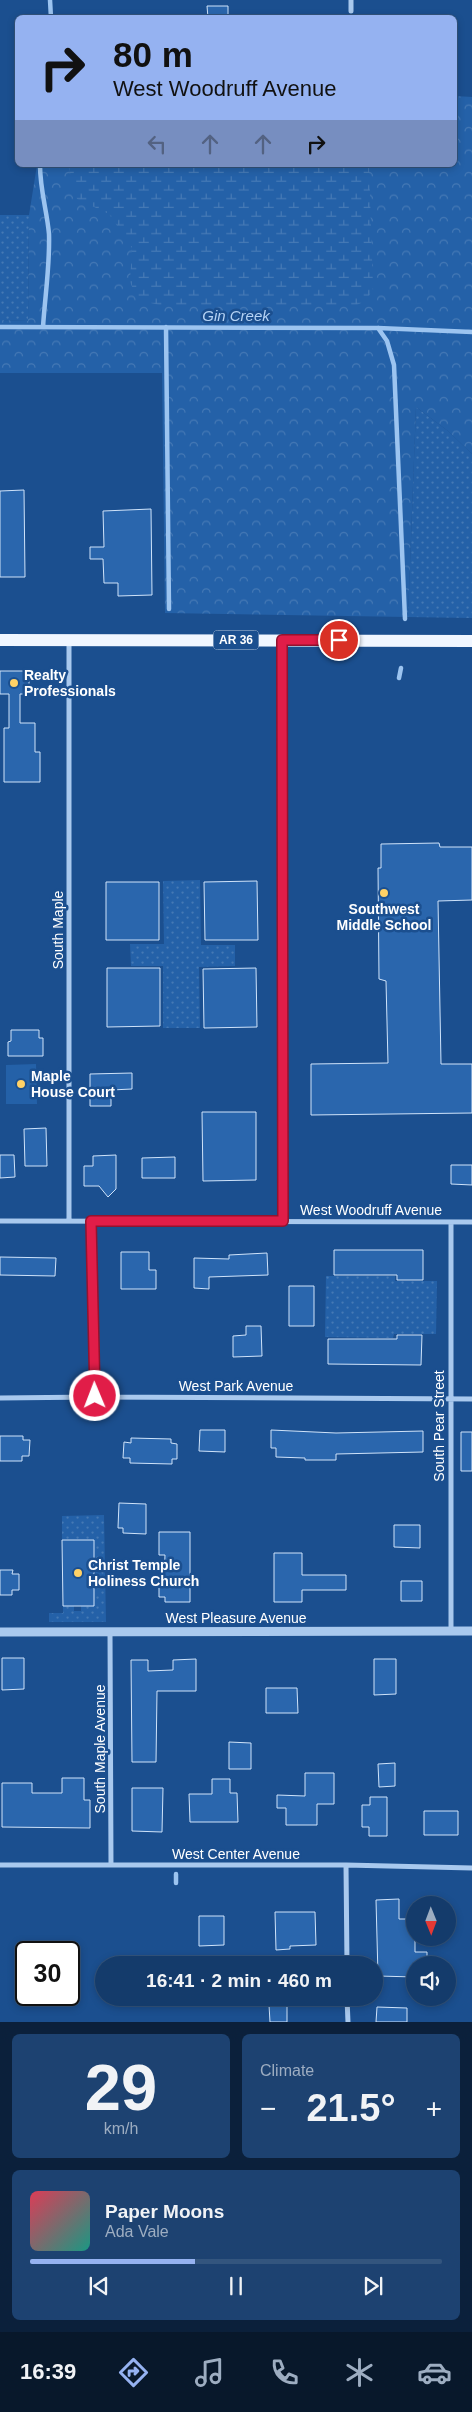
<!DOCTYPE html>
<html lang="en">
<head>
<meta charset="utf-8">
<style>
	:root { --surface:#143b6b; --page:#1d4271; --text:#f1f3f6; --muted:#9dadc1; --line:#33557e; --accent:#95b2f1 }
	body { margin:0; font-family:Arial,sans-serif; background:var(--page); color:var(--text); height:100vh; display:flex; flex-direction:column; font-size:19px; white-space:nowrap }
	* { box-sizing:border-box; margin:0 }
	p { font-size:16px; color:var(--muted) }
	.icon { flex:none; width:28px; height:28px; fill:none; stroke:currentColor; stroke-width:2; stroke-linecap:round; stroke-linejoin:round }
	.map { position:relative; height:2022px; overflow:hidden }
	.sheet { display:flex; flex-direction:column; gap:12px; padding:12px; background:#0b203b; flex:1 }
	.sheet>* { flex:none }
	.top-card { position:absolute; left:15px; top:15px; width:442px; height:152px; border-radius:8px; box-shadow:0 2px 8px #0003,0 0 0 1px var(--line); background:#95b2f1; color:#111; overflow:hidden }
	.needle { width:32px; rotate:179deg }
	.fabs { position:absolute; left:406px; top:1896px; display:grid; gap:10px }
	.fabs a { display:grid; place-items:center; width:50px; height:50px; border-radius:50%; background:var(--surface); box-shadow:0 2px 8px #0003,0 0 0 1px var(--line); font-size:25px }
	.speed { position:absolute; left:15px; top:1941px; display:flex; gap:10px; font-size:25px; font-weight:700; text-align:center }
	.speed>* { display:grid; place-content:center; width:65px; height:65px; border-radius:50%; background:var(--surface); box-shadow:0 2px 8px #0003,0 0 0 1px var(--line); line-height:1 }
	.speed .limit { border:2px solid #111; border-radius:8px; background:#fff; color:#111 }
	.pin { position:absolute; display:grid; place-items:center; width:42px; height:42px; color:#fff; margin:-21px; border:2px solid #fff; border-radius:50%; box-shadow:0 1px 5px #0007 }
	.me { position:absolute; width:55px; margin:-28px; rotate:359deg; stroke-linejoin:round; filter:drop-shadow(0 0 4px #0008) }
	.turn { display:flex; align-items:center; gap:18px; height:105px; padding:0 15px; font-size:22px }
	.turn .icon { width:65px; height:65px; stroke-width:2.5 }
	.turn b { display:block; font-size:35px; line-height:42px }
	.lanes { display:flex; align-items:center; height:48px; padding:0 15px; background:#0003; justify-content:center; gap:25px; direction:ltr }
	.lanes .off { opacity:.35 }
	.big { font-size:38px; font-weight:600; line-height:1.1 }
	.sheet .widget { flex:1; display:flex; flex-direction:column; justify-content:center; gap:8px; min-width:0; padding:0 18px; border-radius:8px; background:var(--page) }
	.sheet .dial { align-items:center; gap:0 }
	.dial b { font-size:65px; line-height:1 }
	.song { display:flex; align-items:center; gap:15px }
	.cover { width:60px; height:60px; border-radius:8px; background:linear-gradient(135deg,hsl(350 70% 55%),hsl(170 70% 35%)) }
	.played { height:5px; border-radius:2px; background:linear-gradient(90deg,var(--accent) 40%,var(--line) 40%) }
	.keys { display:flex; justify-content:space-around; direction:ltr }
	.heat { display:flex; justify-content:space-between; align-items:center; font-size:28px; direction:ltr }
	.sheet .tiles { flex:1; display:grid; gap:12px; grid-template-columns:1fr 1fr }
	.widget:last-child { grid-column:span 2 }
	.trip { position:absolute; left:95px; top:1956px; width:288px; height:50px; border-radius:25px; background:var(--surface); box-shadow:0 2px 8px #0003,0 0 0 1px var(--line); font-weight:600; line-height:50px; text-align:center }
	.dock { display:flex; height:80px; justify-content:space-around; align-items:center; background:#08182b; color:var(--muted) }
	.dock .icon { width:35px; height:35px }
	.dock .on { color:var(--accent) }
	.dock b { font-size:22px; color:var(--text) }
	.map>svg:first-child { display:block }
</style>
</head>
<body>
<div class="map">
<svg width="472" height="2022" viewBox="0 0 472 2022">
	<defs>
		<pattern id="grass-dots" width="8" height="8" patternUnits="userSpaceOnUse" patternTransform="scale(1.25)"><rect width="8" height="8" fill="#2461a8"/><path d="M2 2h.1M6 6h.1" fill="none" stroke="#4579b5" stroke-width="1.8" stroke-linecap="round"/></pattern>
		<pattern id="forest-crowns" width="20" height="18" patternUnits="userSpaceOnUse" patternTransform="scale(1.25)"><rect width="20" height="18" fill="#2461a8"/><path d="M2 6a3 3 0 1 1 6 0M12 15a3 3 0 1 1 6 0" fill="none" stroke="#4579b5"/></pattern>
		<pattern id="wetland-marsh" width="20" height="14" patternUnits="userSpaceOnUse" patternTransform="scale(1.25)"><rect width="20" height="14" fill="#2461a8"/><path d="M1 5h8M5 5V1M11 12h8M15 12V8" fill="none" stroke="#4579b5"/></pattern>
	</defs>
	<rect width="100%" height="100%" fill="#1b4f8f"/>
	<!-- grass -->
	<path fill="url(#grass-dots)" d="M0,215h29l-1,106 -28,-1z
		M416,407l32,24 24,23v164l-64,-1z
		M200,880l1,65h34v21l-36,1 1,61h-37v-62h-32l-1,-22h34l-1,-63z
		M326,1276h69v5h42l-1,53h-42l-1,4 -68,-1z
		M104,1515l2,107h-57v-9h14v-7h11v5h7v-5l13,-1v-65h-32v-24z"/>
	<!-- forest -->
	<path fill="url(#forest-crowns)" d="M455,96l17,1v357l-24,-23 -32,-24 -8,210 -243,-4 -3,-240h-162v-53l28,1 1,-106 8,-50h418z"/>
	<!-- wetland -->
	<path fill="url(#wetland-marsh)" d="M68,165h301l4,123 -6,12 -12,6 -196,-1 -21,-5 -8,-18 2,-34 -23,-34 -32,-15z"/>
	<!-- garden -->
	<path fill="#2461a8" d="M36,1064l1,40h-31v-39z"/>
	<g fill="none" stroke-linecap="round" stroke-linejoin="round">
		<!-- stream -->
		<path stroke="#9cc4f0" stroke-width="4.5" d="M50,0l1,18
			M40,165c0,25 7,46 9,69 1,31 -4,62 -6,93
			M0,327l378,1 94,4
			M166,327l3,282
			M378,328l9,13 7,24 11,254
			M399,678l2,-10
			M176,1883v-9"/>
	</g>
	<!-- building -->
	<path fill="#2a66ad" stroke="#cfe3fa" d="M207,6h21v12h-20z
		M24,490l1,87h-25v-86z
		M151,509l1,86 -34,1v-13h-14l-1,-24h-13v-12h14l-1,-36z
		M0,671h29v23h-9v29h15v29h5v30h-36v-54h5v-34h-9z
		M439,843l1,4h32v53l-34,1 3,163h31v49l-161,2v-51l77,-1 -2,-82 -7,-2 -1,-111h3v-24z
		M257,881l1,59h-53l-1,-58z
		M106,882h53v58h-53z
		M107,968h53v58l-53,1z
		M256,968l1,59 -53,1 -1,-59z
		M11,1030h28v8h4v18h-35v-14l3,-1z
		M132,1073v16l-21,1v16h-21v-32z
		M202,1112h54v68l-53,1z
		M46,1128l1,38h-22l-1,-37z
		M0,1155h14l1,22 -15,1z
		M116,1155v34l-8,8 -9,-11h-15v-20h9v-10z
		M175,1157v21h-33v-20z
		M451,1165h21v20l-21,-1z
		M334,1250h89v30h-26v-5h-63z
		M121,1252h28v18h7v19h-35z
		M267,1253l1,22 -59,2v12l-15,-1v-30l35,1v-4z
		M0,1257l56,1 -1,18 -55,-1z
		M289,1286h25v40h-25z
		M246,1326h15l1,30 -29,1v-21l13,-1z
		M397,1335h25l-1,30 -93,-1v-25h69z
		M200,1430h25v22l-26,-1z
		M271,1430l65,3 87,-2v21l-87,2v6h-31v-2l-29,-1v-9h-5z
		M461,1432h11v39h-11z
		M0,1436h23v4h7l-1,16h-7v5h-22z
		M131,1438l40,1v4l6,1v15h-5v5l-42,-1v-5h-7l1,-16 7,1z
		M119,1503l27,1v30l-23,-1v-5h-5z
		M394,1525h26v23l-26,-1z
		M159,1532h31v70h-25v-5h-6v-18l5,1 1,-25h-6z
		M62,1540h32v66h-31z
		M274,1553h28v22h44v15h-44v12h-28z
		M0,1570h13l-1,4h7v16h-7v5h-12z
		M401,1581h21v20h-21z
		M2,1658h22v31l-22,1z
		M196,1659v32h-39l-1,71h-24l-1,-102h17v11l25,-1v-10z
		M374,1659h22v35l-22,1z
		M266,1688h31l1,25h-32z
		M229,1742l22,1v26h-22z
		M395,1763v23l-16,1 -1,-23z
		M305,1773h29v31h-17v21h-31v-17h-9v-13l28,1z
		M62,1778h22v22h6v28l-88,-1v-44h30v10h30z
		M212,1779h18v14h7l1,29h-48l-1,-28h23z
		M132,1788h31l-1,44 -30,-1z
		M370,1797h17v39h-18v-9h-7v-22h8z
		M424,1811h34v24h-34z
		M399,1899v20h16v33h12v13h-12v12l-37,-1 -2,-76z
		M275,1912h40l1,33 -26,1v3l-14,1z
		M199,1916h25v29l-25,1z
		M269,2005h18v17h-17z
		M377,2007l30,1v14h-31z"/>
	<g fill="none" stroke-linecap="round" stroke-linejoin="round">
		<!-- minor -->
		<path stroke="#a9c9ee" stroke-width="5" d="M351,11v-11
			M282,641l1,580
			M0,1221l472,1
			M69,1221v-580
			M91,1221l4,176
			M451,1222v409
			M0,1398l95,-1 377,2
			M110,1632l1,233
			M0,1865h346l126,3
			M346,1865l1,100
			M347,1998l1,24"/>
		<!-- tertiary -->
		<path stroke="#a9c9ee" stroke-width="9" d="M0,1632l472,-1"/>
		<!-- primary -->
		<path stroke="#f0f6ff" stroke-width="12" d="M0,640l472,1"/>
	</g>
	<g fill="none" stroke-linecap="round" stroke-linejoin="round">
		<defs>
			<path id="route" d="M95,1396l-4,-175h192l-1,-581h57"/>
		</defs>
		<!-- route casing -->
		<use href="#route" stroke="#92132f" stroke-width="12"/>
		<!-- route -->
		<use href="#route" stroke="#e11d48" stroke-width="9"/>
	</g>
	<!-- markers -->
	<g fill="#ffd166" stroke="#1b4f8f" stroke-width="2">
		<circle cx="14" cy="683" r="5"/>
		<circle cx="384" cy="893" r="5"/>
		<circle cx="21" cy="1084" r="5"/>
		<circle cx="78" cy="1573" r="5"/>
	</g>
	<g text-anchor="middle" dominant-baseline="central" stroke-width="5" stroke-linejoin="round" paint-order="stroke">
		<!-- shield labels -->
		<rect fill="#1b4f8f" stroke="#bbcadd" stroke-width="1" x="213.5" y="630.5" width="45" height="19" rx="4"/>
		<g font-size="12" font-weight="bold" fill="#fff">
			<text x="236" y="640">AR 36</text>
		</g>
		<!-- poi labels -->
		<g font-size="14" font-weight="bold" fill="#fff" stroke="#1b4f8f" text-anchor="start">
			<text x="24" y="675">Realty<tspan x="24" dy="16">Professionals</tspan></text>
			<text x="384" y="909" text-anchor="middle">Southwest<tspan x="384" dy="16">Middle School</tspan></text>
			<text x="31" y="1076">Maple<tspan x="31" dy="16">House Court</tspan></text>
			<text x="88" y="1565">Christ Temple<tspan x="88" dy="16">Holiness Church</tspan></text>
		</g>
		<!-- street labels -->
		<g font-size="14" fill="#fff" stroke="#1b4f8f">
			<text transform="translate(58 930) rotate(-90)">South Maple</text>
			<text x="371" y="1210">West Woodruff Avenue</text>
			<text x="236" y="1386">West Park Avenue</text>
			<text transform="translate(439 1426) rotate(-90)">South Pear Street</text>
			<text x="236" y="1618">West Pleasure Avenue</text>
			<text transform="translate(100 1749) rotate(-90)">South Maple Avenue</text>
			<text x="236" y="1854">West Center Avenue</text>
		</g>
		<!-- water labels -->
		<g font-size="15" font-style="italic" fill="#b5d3f5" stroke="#1b4f8f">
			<text x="236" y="315">Gin Creek</text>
		</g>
	</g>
</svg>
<div class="fabs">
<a><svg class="needle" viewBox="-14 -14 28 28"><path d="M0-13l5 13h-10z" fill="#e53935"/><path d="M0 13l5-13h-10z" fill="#9dadc1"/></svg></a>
<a><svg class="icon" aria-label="sound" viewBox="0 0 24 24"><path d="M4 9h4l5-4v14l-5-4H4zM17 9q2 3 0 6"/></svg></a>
</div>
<div class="speed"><div class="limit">30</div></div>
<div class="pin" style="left:339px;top:640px;background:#d93025"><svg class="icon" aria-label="arrive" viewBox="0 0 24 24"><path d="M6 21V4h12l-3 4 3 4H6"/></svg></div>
<svg class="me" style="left:95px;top:1396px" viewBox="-20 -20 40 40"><circle r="17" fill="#e11d48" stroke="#fff" stroke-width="3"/><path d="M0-11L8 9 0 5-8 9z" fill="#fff"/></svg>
<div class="trip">16:41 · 2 min · 460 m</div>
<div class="top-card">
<div class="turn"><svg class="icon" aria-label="right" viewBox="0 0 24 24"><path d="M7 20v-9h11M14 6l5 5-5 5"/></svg><div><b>80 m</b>West Woodruff Avenue</div></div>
<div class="lanes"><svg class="icon off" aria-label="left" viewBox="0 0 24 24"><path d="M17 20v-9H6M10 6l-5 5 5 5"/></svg><svg class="icon off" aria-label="ahead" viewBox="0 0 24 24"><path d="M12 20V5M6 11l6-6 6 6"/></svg><svg class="icon off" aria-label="ahead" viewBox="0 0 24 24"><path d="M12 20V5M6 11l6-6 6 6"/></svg><svg class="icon" aria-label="right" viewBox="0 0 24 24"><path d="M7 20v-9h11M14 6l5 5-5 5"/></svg></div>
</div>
</div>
<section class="sheet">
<div class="tiles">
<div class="widget dial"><b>29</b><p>km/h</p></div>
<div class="widget"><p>Climate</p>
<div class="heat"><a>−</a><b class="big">21.5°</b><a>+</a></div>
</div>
<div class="widget">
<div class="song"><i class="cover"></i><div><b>Paper Moons</b><p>Ada Vale</p></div></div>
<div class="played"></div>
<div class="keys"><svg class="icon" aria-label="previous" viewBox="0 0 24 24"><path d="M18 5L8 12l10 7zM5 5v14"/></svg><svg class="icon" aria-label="pause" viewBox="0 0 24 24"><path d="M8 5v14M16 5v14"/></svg><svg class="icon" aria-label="next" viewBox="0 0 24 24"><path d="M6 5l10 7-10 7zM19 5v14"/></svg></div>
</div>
</div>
</section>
<nav class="dock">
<b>16:39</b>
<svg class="icon on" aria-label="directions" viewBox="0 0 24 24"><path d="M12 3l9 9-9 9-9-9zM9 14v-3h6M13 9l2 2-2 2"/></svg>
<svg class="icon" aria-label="music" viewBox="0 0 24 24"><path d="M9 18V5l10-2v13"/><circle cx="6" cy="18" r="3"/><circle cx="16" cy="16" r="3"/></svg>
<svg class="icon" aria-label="phone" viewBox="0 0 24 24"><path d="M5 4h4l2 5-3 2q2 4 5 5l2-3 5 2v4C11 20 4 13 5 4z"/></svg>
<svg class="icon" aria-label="climate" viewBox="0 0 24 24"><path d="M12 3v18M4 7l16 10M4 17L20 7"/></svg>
<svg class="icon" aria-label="car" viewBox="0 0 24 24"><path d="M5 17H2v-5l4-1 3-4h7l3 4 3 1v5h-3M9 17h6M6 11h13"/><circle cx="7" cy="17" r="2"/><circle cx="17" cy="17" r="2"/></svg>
</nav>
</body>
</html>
